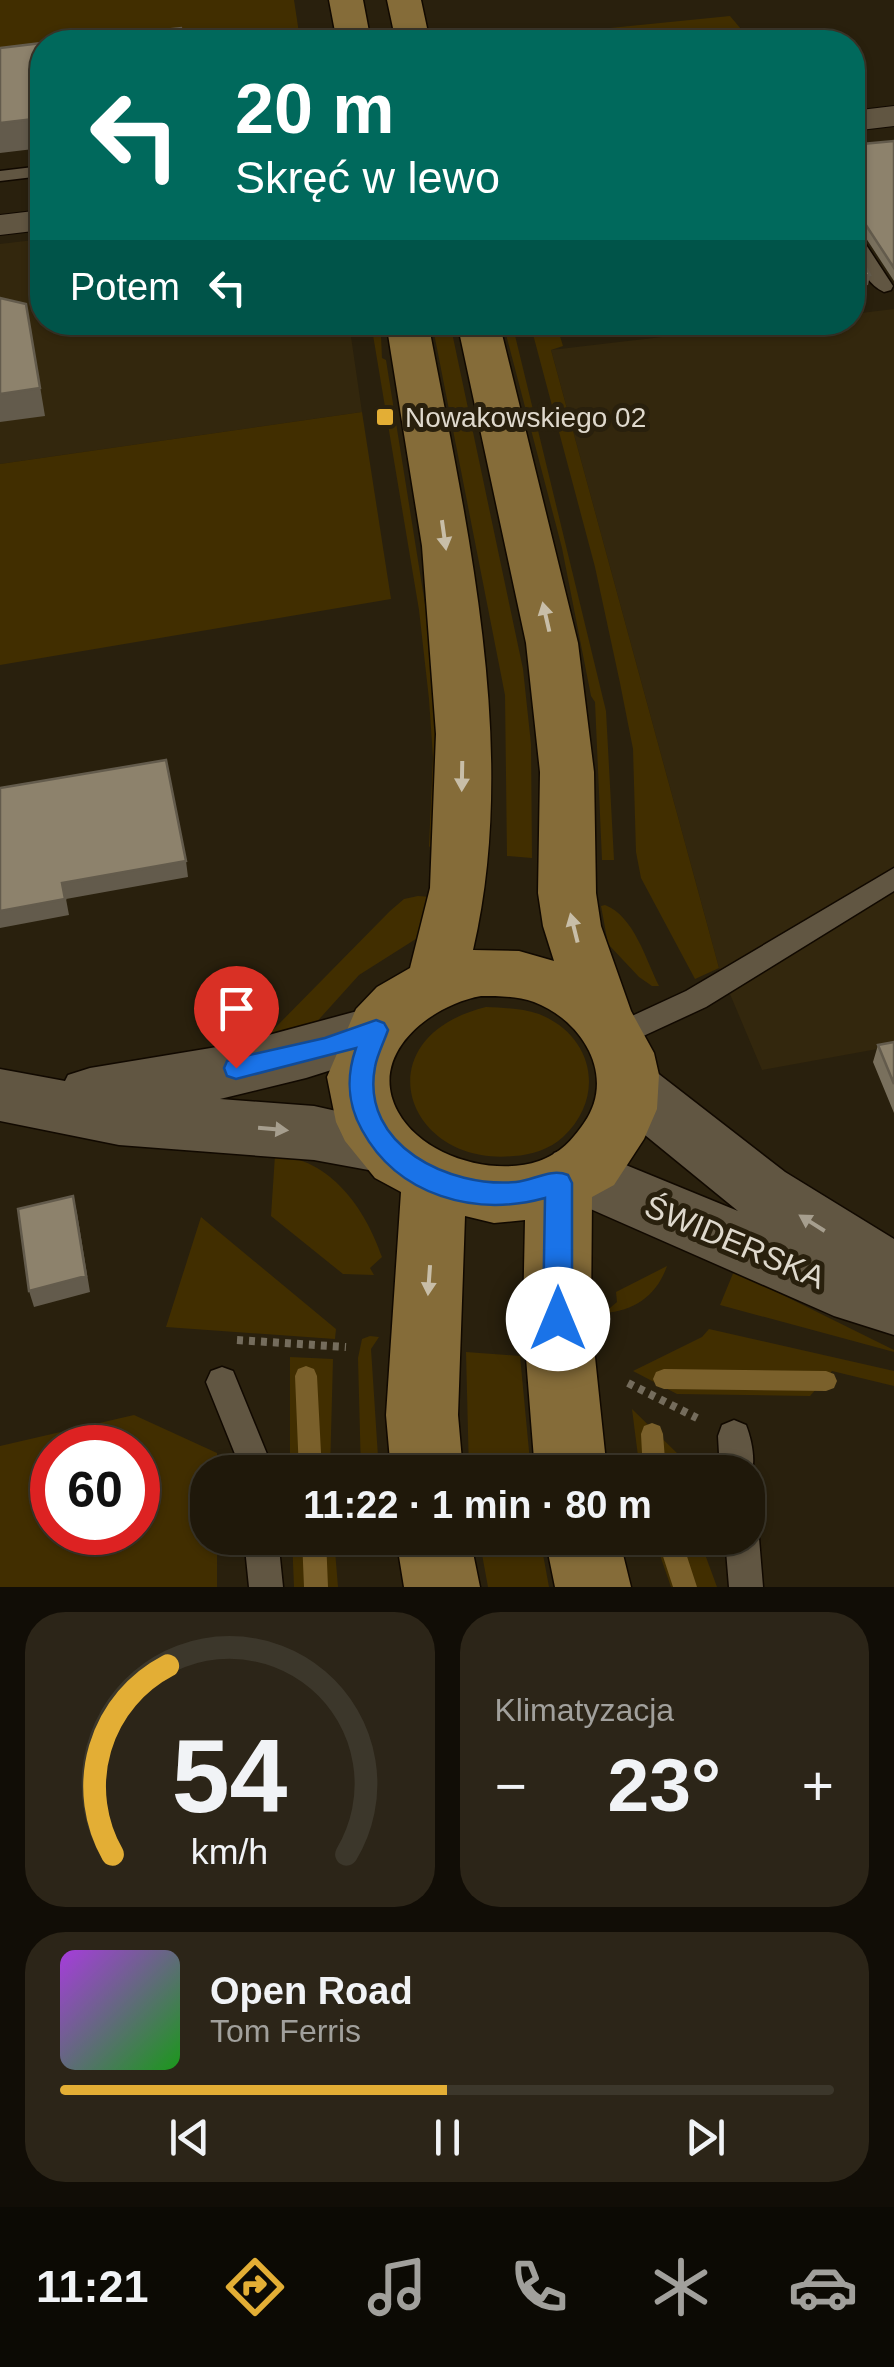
<!DOCTYPE html>
<html lang="pl">
<head>
<meta charset="utf-8">
<style>
	:root { --surface:#1f180a; --page:#2c2518; --text:#f1f3f6; --muted:#a1a09c; --line:#3c372b; --accent:#e3ae35 }
	body { margin:0; font-family:Arial,sans-serif; background:var(--page); color:var(--text); height:100vh; display:flex; flex-direction:column; font-size:38px; white-space:nowrap }
	* { box-sizing:border-box; margin:0 }
	p { font-size:32px; color:var(--muted) }
	.icon { flex:none; width:55px; height:55px; fill:none; stroke:currentColor; stroke-width:2; stroke-linecap:round; stroke-linejoin:round }
	.map { position:relative; height:1587px; overflow:hidden }
	.side { display:flex; flex-direction:column; gap:25px; padding:25px; background:#110d06; flex:1 }
	.side>* { flex:none }
	.banner { position:absolute; left:30px; top:30px; width:835px; height:305px; border-radius:40px; box-shadow:0 2px 8px #0004,0 0 0 2px var(--line); background:#00695c; color:#fff; overflow:hidden }
	.speed { position:absolute; left:30px; top:1425px; display:flex; gap:20px; font-size:50px; font-weight:700; text-align:center }
	.speed>* { display:grid; place-content:center; width:130px; height:130px; border-radius:50%; background:var(--surface); box-shadow:0 2px 8px #0004,0 0 0 2px var(--line); line-height:1 }
	.speed .limit { border:15px solid #d22; background:#fff; color:#111 }
	.pin { position:absolute; display:grid; place-items:center; width:85px; height:85px; color:#fff; margin:-102px -42px; border-radius:50% 50% 50% 0; rotate:-45deg; box-shadow:0 0 10px #0007 }
	.pin .icon { rotate:45deg }
	.me { position:absolute; width:110px; margin:-55px; rotate:0deg; stroke-linejoin:round; filter:drop-shadow(0 0 8px #0008) }
	.turn { display:flex; align-items:center; gap:35px; height:210px; padding:0 40px; font-size:45px }
	.turn .icon { width:130px; height:130px; stroke-width:2.5 }
	.turn b { display:block; font-size:70px; line-height:85px }
	.then { display:flex; align-items:center; height:95px; padding:0 40px; background:#0003; gap:20px; font-size:38px }
	.big { font-size:75px; font-weight:700; line-height:1.1 }
	.side .tile { flex:1; display:flex; flex-direction:column; justify-content:center; gap:15px; min-width:0; padding:0 35px; border-radius:40px; background:var(--page) }
	.side .dial { align-items:center; gap:0 }
	.dial svg { height:260px; overflow:visible; fill:none; stroke:var(--line); stroke-width:7; stroke-linecap:round; text-anchor:middle }
	.dial text { fill:var(--text); stroke:none }
	.song { display:flex; align-items:center; gap:30px }
	.cover { width:120px; height:120px; border-radius:15px; background:linear-gradient(135deg,hsl(280 70% 55%),hsl(120 70% 35%)) }
	.played { height:10px; border-radius:5px; background:linear-gradient(90deg,var(--accent) 50%,var(--line) 50%) }
	.keys { display:flex; justify-content:space-around; direction:ltr }
	.heat { display:flex; justify-content:space-between; align-items:center; font-size:55px; direction:ltr }
	.side .tiles { flex:1; display:grid; gap:25px; grid-template-columns:1fr 1fr }
	.tile:last-child { grid-column:span 2 }
	.trip { position:absolute; left:190px; top:1455px; width:575px; height:100px; border-radius:40px; background:var(--surface); box-shadow:0 2px 8px #0004,0 0 0 2px var(--line); font-weight:700; line-height:100px; text-align:center }
	.menu { display:flex; height:160px; justify-content:space-around; align-items:center; background:#0c0a04; color:var(--muted) }
	.menu .icon { width:70px; height:70px }
	.menu .selected { color:var(--accent) }
	.menu b { font-size:45px; color:var(--text) }
	.map>svg:first-child { display:block }
</style>
</head>
<body>
<div class="map">
<svg width="894" height="1587" viewBox="0 0 894 1587">
	<rect width="100%" height="100%" fill="#29200d"/>
	<!-- built -->
	<path fill="#33270d" d="M42,239v83l307,1 13,89 -362,52v-220z
		M894,309v737l-132,24 -43,-102 -168,-618 229,-27 72,-1 1,-8z"/>
	<!-- green -->
	<path fill="#412e00" fill-rule="evenodd" d="M0,0h294l5,33 -93,9h-164v17l-42,4z
		M730,16l22,26h-229l-3,-5z
		M371,323l10,13 1,22 4,2 53,332 -6,160 -4,-6 4,-88 -4,-59 -10,-89z
		M432,323h18l73,346 8,75 1,114 -25,-2 -2,-161z
		M503,323h9l94,388 8,149h-12l-7,-158 -4,-6 -29,-148z
		M530,323h26l7,23 -12,4 168,618 -24,11 -54,-101 -5,-26 -3,-103 -13,-66 -25,-116z
		M362,412l29,187 -391,66v-201z
		M418,896l13,1 -12,40 -60,38 -46,51 -38,13 -7,-4 122,-124 14,-12z
		M605,905c29,11 41,55 54,81h-7l-13,-9 -31,-33 -7,-38z
		M486,1007c18,1 35,1 53,7 55,22 67,83 24,123 -13,12 -32,18 -49,19 -109,11 -153,-118 -28,-149z
		M275,1155c56,4 90,53 107,102l-12,11 4,7 -31,-1 -72,-58z
		M201,1217l135,112 -1,10 -169,-12z
		M667,1266c-10,29 -32,45 -63,47l13,-11 -1,-10z
		M734,1271l160,79v2l-174,-47z
		M709,1329l185,42v15l-62,-15 -22,25 -133,-2 -44,-23 69,-34z
		M370,1336l9,1 -8,12 8,123h-18l-3,-114 4,-19z
		M466,1352l54,4 11,116h-62z
		M290,1357l43,2 -3,113h-40z
		M632,1409l48,47 4,16h-44z
		M134,1415l83,38v19h-9v66h9v49h-217v-141zM52,1448h86v84h-86z
		M292,1538h42l4,49h-44z
		M479,1538h61l9,49h-61z
		M654,1538h45l18,49h-46z"/>
	<g fill="none" stroke-linecap="round" stroke-linejoin="round">
		<!-- stream -->
		<path fill="#7a602b" fill-rule="evenodd" d="M306,1366l8,3 3,7 5,96h-23l-4,-96 3,-7z
			M664,1369l162,2 8,3 3,7 -3,7 -8,3 -162,-2 -8,-3 -3,-7 3,-7z
			M652,1423l8,3 3,8 3,38h-23l-2,-38 3,-8z
			M302,1538h24l2,49h-24z
			M657,1538h24l16,49h-24z"/>
		<defs>
			<path id="service" d="M42,166v10l-42,5v-10z
				M852,233l7,1 34,52 -2,4 -7,2c-20,-9 -32,-38 -32,-59z
				M602,322h56l-38,10z
				M894,868v23l-188,116 -80,37 -10,3 -10,-3 -4,-8 4,-8 80,-37z
				M222,1367l11,4 36,88 1,13h-32l-1,-13 -31,-77 5,-11z
				M734,1420l12,5c7,18 11,42 2,59v-12h-28l-2,-36 4,-11z
				M748,1523l6,3 5,12 4,49h-34l-4,-49h23z
				M244,1538h34l5,49h-34z"/>
			<path id="minor" d="M894,106v20l-42,5v-20z
				M42,210v20l-42,5v-20z"/>
			<path id="secondary" d="M376,1006l22,7 9,18 -9,18 -92,29 -86,21 94,7 94,21 9,19 -9,19 -23,8 -71,-13 -195,-15 -119,-24v-52l65,12 3,-6 22,-7 145,-24z
				M629,1060l22,8 134,104 109,67v96l-60,-19 -280,-123 -9,-20 9,-20 23,-8 161,66 -131,-107 -9,-18 9,-18z"/>
			<path id="primary" d="M329,0h34l8,42h-34z
				M387,0h34l9,42h-34z
				M386,322h42c38,200 92,427 45,628l46,1 35,10 -11,-35 -5,-33 2,-121 -14,-129 -69,-321h42l79,321 16,129 2,121 5,33 30,85 23,42 5,22 -2,34 -13,30 -30,46 -22,12 -1,122 16,153h-72l-12,-153 2,-99 -31,3 -29,-7 -7,199 5,57h-72l-5,-57 15,-223 -26,-14 -30,-37 -9,-19 -9,-45 29,-68 21,-22 33,-19 20,-80 6,-154 -14,-188zM481,996c17,0 36,0 53,6 48,18 83,74 50,121 -12,17 -23,30 -45,38 -46,16 -117,-5 -141,-49 -32,-58 33,-107 83,-116z
				M396,1538h74l10,49h-76z
				M545,1538h74l12,49h-76z"/>
		</defs>
		<!-- service casing -->
		<use href="#service" stroke="#110900" stroke-width="3"/>
		<!-- minor casing -->
		<use href="#minor" stroke="#110900" stroke-width="2"/>
		<!-- secondary casing -->
		<use href="#secondary" stroke="#110900" stroke-width="3"/>
		<!-- primary casing -->
		<use href="#primary" stroke="#110900" stroke-width="3"/>
		<!-- path -->
		<path stroke="#746c5c" stroke-width="8" stroke-dasharray="6 6" stroke-linecap="butt" d="M237,1340l109,7
			M628,1383l69,35"/>
		<!-- service -->
		<use href="#service" fill="#615642" fill-rule="evenodd"/>
		<!-- minor -->
		<use href="#minor" fill="#615642" fill-rule="evenodd"/>
		<!-- secondary -->
		<use href="#secondary" fill="#615642" fill-rule="evenodd"/>
		<!-- primary -->
		<use href="#primary" fill="#856c39" fill-rule="evenodd"/>
	</g>
	<!-- wall -->
	<path fill="#79705d" d="M894,141v140l-32,-49 -10,-3v-84z
		M894,1042v71l-21,-51 5,-17z"/>
	<!-- shaded-wall -->
	<path fill="#635b4c" d="M42,118v30l-42,5v-30z
		M870,275l-2,10 -16,2v-10z
		M31,332l14,84 -45,6v-28z
		M186,861l2,16 -122,22 3,16 -69,13v-17l62,-28z
		M73,1196l4,17 13,79 -56,15 -5,-16z"/>
	<!-- building -->
	<path fill="#8d826c" stroke="#635b4c" stroke-width="2.5" d="M181,28l6,14h-136z
		M42,43v75l-42,5v-75z
		M894,141v127l-30,-46 -10,-2 -2,1v-76z
		M852,242l18,33 -18,2z
		M0,298l26,6 14,84 -40,6z
		M166,760l20,101 -124,22 3,16 -65,12v-123z
		M894,1042v42l-16,-39z
		M73,1196l13,80 -57,15 -11,-82z"/>
	<!-- one-way arrows -->
	<defs><path id="oneway-solid" d="M-6-.8H1V-3.2L6.5 0L1 3.2V.8H-6Z" transform="scale(2.5)"/></defs>
	<g fill="#c8bea8">
		<use href="#oneway-solid" transform="translate(444 535) rotate(82)"/>
		<use href="#oneway-solid" transform="translate(546 617) rotate(-103)"/>
		<use href="#oneway-solid" transform="translate(462 776) rotate(91)"/>
		<use href="#oneway-solid" transform="translate(574 928) rotate(-104)"/>
		<use href="#oneway-solid" transform="translate(429 1280) rotate(94)"/>
	</g>
	<g fill="#a69e8e">
		<use href="#oneway-solid" transform="translate(273 1129) rotate(5)"/>
		<use href="#oneway-solid" transform="translate(812 1223) rotate(-148)"/>
	</g>
	<!-- route -->
	<path fill="#1a73e8" stroke="#114b97" stroke-width="2.5" d="M376,1020l8,3 4,7c-4,12 -11,25 -13,37 -15,79 75,121 141,115 18,-2 35,-14 52,-7l4,8v136l-4,9 -10,4 -11,-4 -4,-9 2,-121c-70,19 -147,-2 -183,-68 -15,-27 -16,-53 -6,-82l-120,31 -9,-3 -3,-8 3,-7 9,-3 89,-20z"/>
	<!-- markers -->
	<rect fill="#e3ae35" stroke="#29200d" stroke-width="4" x="375" y="407" width="20" height="20" rx="5"/>
	<g text-anchor="middle" dominant-baseline="central" stroke-width="10" stroke-linejoin="round" paint-order="stroke">
		<!-- poi labels -->
		<g font-size="28" fill="#dfd9cd" stroke="#29200d" text-anchor="start">
			<text x="405" y="417">Nowakowskiego 02</text>
		</g>
		<!-- near-street labels -->
		<g font-size="32" fill="#dfd9cd" stroke="#29200d">
			<text transform="translate(735 1242) rotate(23)">ŚWIDERSKA</text>
		</g>
	</g>
</svg>
<div class="speed"><div class="limit">60</div></div>
<div class="pin" style="left:236px;top:1068px;background:#d93025"><svg class="icon" aria-label="arrive" viewBox="0 0 24 24"><path d="M6 21V4h12l-3 4 3 4H6"/></svg></div>
<svg class="me" style="left:558px;top:1319px" viewBox="-20 -20 40 40"><circle r="19" fill="#fff"/><path d="M0-13L10 11 0 6-10 11z" fill="#1a73e8"/></svg>
<div class="trip">11:22 · 1 min · 80 m</div>
<div class="banner">
<div class="turn"><svg class="icon" aria-label="left" viewBox="0 0 24 24"><path d="M17 20v-9H6M10 6l-5 5 5 5"/></svg><div><b>20 m</b>Skręć w lewo</div></div>
<div class="then">Potem<svg class="icon" aria-label="left" viewBox="0 0 24 24"><path d="M17 20v-9H6M10 6l-5 5 5 5"/></svg></div>
</div>
</div>
<section class="side">
<div class="tiles">
<div class="tile dial"><svg viewBox="0 0 100 80">
<path d="M14 69A42 42 0 1 1 86 69"/>
<path d="M14 69A42 42 0 0 1 31 11" stroke="#e3ae35"/>
<text x="50" y="56" font-size="32" font-weight="700">54</text>
<text x="50" y="72" font-size="11">km/h</text>
</svg></div>
<div class="tile"><p>Klimatyzacja</p>
<div class="heat"><a>−</a><b class="big">23°</b><a>+</a></div>
</div>
<div class="tile">
<div class="song"><i class="cover"></i><div><b>Open Road</b><p>Tom Ferris</p></div></div>
<div class="played"></div>
<div class="keys"><svg class="icon" aria-label="previous" viewBox="0 0 24 24"><path d="M18 5L8 12l10 7zM5 5v14"/></svg><svg class="icon" aria-label="pause" viewBox="0 0 24 24"><path d="M8 5v14M16 5v14"/></svg><svg class="icon" aria-label="next" viewBox="0 0 24 24"><path d="M6 5l10 7-10 7zM19 5v14"/></svg></div>
</div>
</div>
</section>
<nav class="menu">
<b>11:21</b>
<svg class="icon selected" aria-label="directions" viewBox="0 0 24 24"><path d="M12 3l9 9-9 9-9-9zM9 14v-3h6M13 9l2 2-2 2"/></svg>
<svg class="icon" aria-label="music" viewBox="0 0 24 24"><path d="M9 18V5l10-2v13"/><circle cx="6" cy="18" r="3"/><circle cx="16" cy="16" r="3"/></svg>
<svg class="icon" aria-label="phone" viewBox="0 0 24 24"><path d="M5 4h4l2 5-3 2q2 4 5 5l2-3 5 2v4C11 20 4 13 5 4z"/></svg>
<svg class="icon" aria-label="climate" viewBox="0 0 24 24"><path d="M12 3v18M4 7l16 10M4 17L20 7"/></svg>
<svg class="icon" aria-label="car" viewBox="0 0 24 24"><path d="M5 17H2v-5l4-1 3-4h7l3 4 3 1v5h-3M9 17h6M6 11h13"/><circle cx="7" cy="17" r="2"/><circle cx="17" cy="17" r="2"/></svg>
</nav>
</body>
</html>
